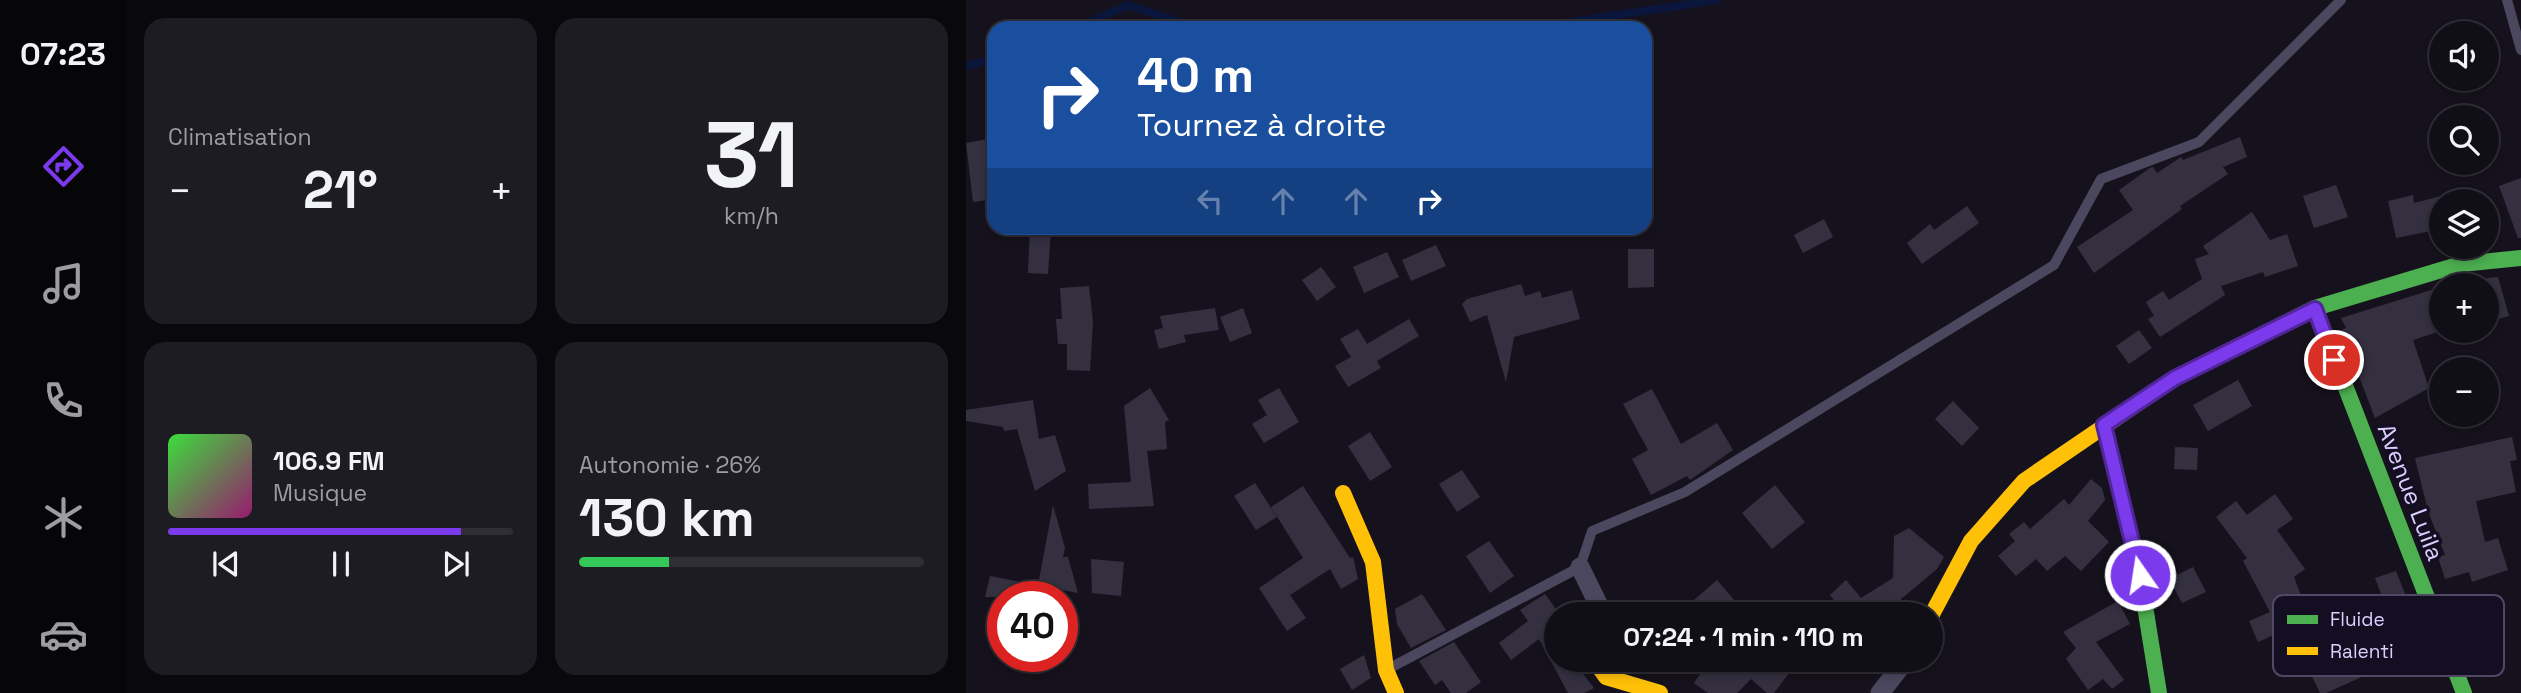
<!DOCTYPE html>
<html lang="fr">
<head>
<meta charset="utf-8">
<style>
	:root { --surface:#100e16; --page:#1e1c23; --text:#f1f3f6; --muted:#9c9ca1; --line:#302e35; --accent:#7c3aed }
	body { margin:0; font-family:"Space Grotesk",sans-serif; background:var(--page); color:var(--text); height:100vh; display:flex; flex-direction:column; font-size:26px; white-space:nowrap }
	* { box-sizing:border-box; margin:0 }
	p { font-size:23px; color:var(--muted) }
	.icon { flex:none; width:38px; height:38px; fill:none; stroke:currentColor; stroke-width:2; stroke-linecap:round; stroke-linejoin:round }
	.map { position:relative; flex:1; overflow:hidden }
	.panel { display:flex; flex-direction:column; gap:18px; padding:18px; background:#09080c; width:840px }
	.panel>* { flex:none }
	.guide { position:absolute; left:21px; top:21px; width:665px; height:214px; border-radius:21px; box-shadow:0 4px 10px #0003,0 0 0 2px var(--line); background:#1a4fa0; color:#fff; overflow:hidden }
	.buttons { position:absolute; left:1463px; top:21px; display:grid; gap:14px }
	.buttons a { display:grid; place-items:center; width:70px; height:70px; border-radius:50%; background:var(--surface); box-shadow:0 4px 10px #0003,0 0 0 2px var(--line); font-size:35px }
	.speed { position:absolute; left:21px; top:581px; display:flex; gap:14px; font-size:35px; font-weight:700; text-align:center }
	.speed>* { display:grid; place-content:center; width:91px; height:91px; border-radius:50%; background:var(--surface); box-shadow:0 4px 10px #0003,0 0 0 2px var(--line); line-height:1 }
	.speed .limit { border:10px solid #d22; background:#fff; color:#111 }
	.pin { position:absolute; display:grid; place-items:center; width:60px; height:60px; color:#fff; margin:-30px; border:4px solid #fff; border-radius:50%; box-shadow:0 2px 7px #0007 }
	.me { position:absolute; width:77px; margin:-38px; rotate:347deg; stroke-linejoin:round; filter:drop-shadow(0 0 5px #0008) }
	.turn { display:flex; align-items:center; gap:24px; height:147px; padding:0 35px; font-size:32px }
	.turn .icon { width:91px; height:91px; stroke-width:2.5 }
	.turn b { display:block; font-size:49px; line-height:60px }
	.lanes { display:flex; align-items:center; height:66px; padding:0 35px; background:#0003; justify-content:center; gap:35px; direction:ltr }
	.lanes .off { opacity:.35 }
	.big { font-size:52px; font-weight:700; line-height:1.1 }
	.panel .tile { flex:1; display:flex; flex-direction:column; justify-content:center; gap:10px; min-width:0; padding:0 24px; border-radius:21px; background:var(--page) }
	.panel .dial { align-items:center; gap:0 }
	.dial b { font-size:91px; line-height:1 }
	.song { display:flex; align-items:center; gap:21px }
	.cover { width:84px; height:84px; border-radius:10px; background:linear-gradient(135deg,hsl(120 70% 55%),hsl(320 70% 35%)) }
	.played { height:7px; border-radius:4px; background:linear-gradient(90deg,var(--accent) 85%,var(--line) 85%) }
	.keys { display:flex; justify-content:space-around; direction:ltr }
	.heat { display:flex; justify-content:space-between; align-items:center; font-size:38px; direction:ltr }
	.charge { height:10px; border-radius:5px; background:linear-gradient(90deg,#34c759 26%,var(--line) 0) }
	.panel .tiles { flex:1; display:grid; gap:18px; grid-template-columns:repeat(2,1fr) }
	.trip { position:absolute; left:578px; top:602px; width:399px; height:70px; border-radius:35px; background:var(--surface); box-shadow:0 4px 10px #0003,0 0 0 2px var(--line); font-weight:700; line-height:70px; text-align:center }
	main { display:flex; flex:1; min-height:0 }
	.dock { display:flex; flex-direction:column; width:126px; justify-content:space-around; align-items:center; background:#060609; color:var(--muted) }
	.dock .icon { width:49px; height:49px }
	.dock .selected { color:var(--accent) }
	.dock b { font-size:32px; color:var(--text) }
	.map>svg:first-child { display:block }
</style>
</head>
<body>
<main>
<nav class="dock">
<b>07:23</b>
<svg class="icon selected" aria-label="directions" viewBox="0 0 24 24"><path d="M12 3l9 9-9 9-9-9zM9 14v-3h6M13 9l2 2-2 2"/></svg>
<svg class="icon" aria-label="music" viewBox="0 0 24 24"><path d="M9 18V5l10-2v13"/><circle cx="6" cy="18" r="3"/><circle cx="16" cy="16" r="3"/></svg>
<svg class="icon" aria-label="phone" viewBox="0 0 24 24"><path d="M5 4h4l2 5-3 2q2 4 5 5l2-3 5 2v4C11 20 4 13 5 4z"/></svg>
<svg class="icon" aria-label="climate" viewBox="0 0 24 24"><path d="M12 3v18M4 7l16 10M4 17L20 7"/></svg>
<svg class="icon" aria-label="car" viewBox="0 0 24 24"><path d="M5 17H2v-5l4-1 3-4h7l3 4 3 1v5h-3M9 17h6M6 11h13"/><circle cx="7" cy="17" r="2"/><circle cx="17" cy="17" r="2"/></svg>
</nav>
<section class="panel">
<div class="tiles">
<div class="tile"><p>Climatisation</p>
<div class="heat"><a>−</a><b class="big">21°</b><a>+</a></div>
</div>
<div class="tile dial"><b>31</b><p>km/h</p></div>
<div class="tile">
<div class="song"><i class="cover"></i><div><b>106.9 FM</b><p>Musique</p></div></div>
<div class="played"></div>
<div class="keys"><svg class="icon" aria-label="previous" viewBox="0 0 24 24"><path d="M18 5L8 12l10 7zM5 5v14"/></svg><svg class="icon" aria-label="pause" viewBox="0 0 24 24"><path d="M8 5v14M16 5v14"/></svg><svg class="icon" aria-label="next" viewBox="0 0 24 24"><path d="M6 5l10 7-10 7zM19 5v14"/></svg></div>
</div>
<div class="tile"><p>Autonomie · 26%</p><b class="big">130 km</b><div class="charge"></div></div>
</div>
</section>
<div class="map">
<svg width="1555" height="693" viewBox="0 0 1555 693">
	<rect width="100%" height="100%" fill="#16121d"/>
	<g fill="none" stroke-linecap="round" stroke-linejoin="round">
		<!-- stream -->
		<path stroke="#0b163c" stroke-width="8" d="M111,28l51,-23 58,19 164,4
			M564,28l187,-28
			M0,66l28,-7"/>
	</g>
	<!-- building -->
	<path fill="#343040" d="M1274,137l7,20 -24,10 5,7 -48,32 2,3 -88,64 -17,-26 56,-37 -14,-20 31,-22 3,-1 4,6 24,-16 2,3z
		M22,139l6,60 -21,3 -7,-59z
		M1555,178v60h-3l-19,-52z
		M1370,185l12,32 -34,11 -11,-32z
		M1447,195l1,8 27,-7v33l-45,9 -8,-37z
		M1001,206l12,17 -57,41 -15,-21 23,-19 4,6z
		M1286,212l18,28 17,-6 11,32 -33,11 -2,-5 -42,14 4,9 -65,42 -12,-18 6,-3 -8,-14 17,-11 6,9 33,-21 -7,-20 14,-5 -6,-8z
		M858,219l9,18 -30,16 -9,-18z
		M64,228h21l-3,46 -20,-1z
		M470,245l10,21 -35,15 -9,-21z
		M662,249h26v38l-26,1z
		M421,252l12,25 -35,16 -11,-26z
		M355,267l15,20 -19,14 -15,-21z
		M1532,277l11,39 -22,6v-44z
		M555,284l4,12 15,-5 2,7 30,-8 8,29 -66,18 -8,45 -19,-67 -17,7 -8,-18 5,-5z
		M123,286l4,36 -3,49 -23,-1v-26h-9l-2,-25h6l-2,-31z
		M1475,287v44l-28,9 16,48 -54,30 -34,-88 5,-2 -5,-10z
		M249,308l4,22 -35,5 2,7 -27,7 -5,-19 9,-2 -3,-12z
		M277,308l9,25 -22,9 -10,-25z
		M443,319l10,17 -42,25 4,7 -33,19 -13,-21 16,-9 -11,-18 18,-10 9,15z
		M1173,330l13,18 -23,16 -13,-18z
		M1272,380l14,26 -44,25 -15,-26z
		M184,388l19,32 -4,2 2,27 -20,2 7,55 -65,3 -1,-25 43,-2 -7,-76z
		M313,388l20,34 -35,21 -12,-19 15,-9 -9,-15z
		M686,389l29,55 36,-21 16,27 -43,30 -3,-4 -36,19 -19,-36 16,-9 -25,-46z
		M67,400l6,39 16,-4 11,36 -31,20 -18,-62 -13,2 -1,-4 -37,-6v-11z
		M987,401l26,27 -17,18 -27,-27z
		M404,432l22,35 -22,14 -22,-35z
		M1546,437l5,23 -7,1 6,31 -40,9 9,41 13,-4 10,32 -36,12 -3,-10 -24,7 -7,-22 7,-2 -17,-44 -13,-53z
		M1209,447l23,1 -1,22 -23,-1z
		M496,470l18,27 -23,15 -18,-28z
		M1125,479l11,9 3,12 -17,21 21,21 -28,29 -16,-15 -18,15 -11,-12 -20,17 -18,-20 17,-15 -6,-7 15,-12 6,7 34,-30 5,6z
		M289,483l22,34 -21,13 -22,-34z
		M809,485l30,37 -33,27 -30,-36z
		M337,486l47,72 3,-1 5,22 -17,10 -11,-20 -40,26 16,23 -19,13 -28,-43 44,-30 -32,-51z
		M1309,494l18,25 -16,11 28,39 -11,8 20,53 11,-6 14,30 21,-11 15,28 -49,22h-6l-31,-65 -31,14 -9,-21 21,-9 -27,-51 4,-3 -31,-41 20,-16 11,14z
		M87,505l12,43 -2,9h5l10,36 -40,-8z
		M943,528l35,29 -7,12 -36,30 9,15h-75l7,-4 -12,-15 16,-15 15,18 32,-20 1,-42z
		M523,541l25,35 -24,17 -24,-37z
		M125,559l33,3 -3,34 -29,-3z
		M1227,567l13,25 -24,11 -13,-24z
		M1430,571l11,28 -21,8 -11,-29z
		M24,576l56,11 -1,10h-60z
		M751,580l29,34h-40l-12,-14z
		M456,594l24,36 -35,18 -14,-24 -2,-15z
		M579,594l11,15v51h22l2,10 14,18 -10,5h-16l-29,-54 -28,21 -12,-17 29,-22 -8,-11z
		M1152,601l12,23 -34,18 28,38 -12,9 -9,-10 -15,11 -22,-31 10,-11 -13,-16z
		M488,642l27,40 -15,11h-15l-9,-13 -7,5 -16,-24z
		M398,655l7,23 -19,12 -12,-21z
		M744,660h89l-25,33h-7l-16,-14 -14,14h-29l-14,-10z"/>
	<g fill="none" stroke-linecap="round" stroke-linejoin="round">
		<!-- lane -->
		<path stroke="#4b475e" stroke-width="10" d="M1541,0l14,50
			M424,668l190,-101 12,-36 93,-39 369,-227 47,-86 98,-37 142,-142"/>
		<!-- street -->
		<path stroke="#4b475e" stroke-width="19" d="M614,567l23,47
			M914,693l26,-33"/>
		<!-- fast -->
		<path stroke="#4caf50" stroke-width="16" d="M1349,308l149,385
			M1275,345l74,-37 146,-44 60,-6
			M1138,425l36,150 19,118"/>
		<!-- slow -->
		<path stroke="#ffc107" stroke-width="16" d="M377,493l30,69 13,108 10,23
			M964,618l41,-77 53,-60 151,-103 66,-33
			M628,660l12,17 54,16"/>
	</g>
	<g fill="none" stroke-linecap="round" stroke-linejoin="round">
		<defs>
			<path id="route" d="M1174,575l-36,-150 71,-47 140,-69 19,51"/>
		</defs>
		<!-- route casing -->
		<use href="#route" stroke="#51269a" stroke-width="18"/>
		<!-- route -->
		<use href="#route" stroke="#7c3aed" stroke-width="12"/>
	</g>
	<g text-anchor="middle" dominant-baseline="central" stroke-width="7" stroke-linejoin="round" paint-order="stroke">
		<!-- street labels -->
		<g font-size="24" fill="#dbcffe" stroke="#140e22">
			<text transform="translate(1445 492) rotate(69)">Avenue Luila</text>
		</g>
	</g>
	<!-- legend -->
	<rect x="1307" y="595" width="231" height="81" rx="10" fill="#140e22" stroke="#504864" stroke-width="2"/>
	<rect x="1321" y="615" width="31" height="9" fill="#4caf50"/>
	<rect x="1321" y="647" width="31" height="8" fill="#ffc107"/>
	<g font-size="19" fill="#dbcffe">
		<text x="1364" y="626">Fluide</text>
		<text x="1364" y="658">Ralenti</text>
	</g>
</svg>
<div class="buttons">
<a><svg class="icon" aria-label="sound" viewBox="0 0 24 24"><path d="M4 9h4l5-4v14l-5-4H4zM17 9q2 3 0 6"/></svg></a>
<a><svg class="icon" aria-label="search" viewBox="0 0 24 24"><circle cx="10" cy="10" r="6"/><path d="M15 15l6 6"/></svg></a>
<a><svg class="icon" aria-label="layers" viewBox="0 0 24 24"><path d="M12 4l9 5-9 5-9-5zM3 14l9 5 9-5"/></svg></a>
<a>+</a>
<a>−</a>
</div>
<div class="speed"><div class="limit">40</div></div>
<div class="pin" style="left:1368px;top:360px;background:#d93025"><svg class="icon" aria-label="arrive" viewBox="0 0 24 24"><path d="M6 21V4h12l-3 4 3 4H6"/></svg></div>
<svg class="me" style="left:1174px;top:575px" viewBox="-20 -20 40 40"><circle r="17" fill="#7c3aed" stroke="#fff" stroke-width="3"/><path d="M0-11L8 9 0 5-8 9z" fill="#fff"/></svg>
<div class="trip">07:24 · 1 min · 110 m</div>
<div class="guide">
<div class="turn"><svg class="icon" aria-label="right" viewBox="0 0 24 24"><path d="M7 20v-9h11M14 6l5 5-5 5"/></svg><div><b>40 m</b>Tournez à droite</div></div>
<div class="lanes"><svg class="icon off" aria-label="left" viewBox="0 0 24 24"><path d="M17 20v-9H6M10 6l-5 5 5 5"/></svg><svg class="icon off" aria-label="ahead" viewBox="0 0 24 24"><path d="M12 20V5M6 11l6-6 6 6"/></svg><svg class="icon off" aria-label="ahead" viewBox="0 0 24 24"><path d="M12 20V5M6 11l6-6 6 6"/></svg><svg class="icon" aria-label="right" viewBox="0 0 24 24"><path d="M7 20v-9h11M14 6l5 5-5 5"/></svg></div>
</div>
</div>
</main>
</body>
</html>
